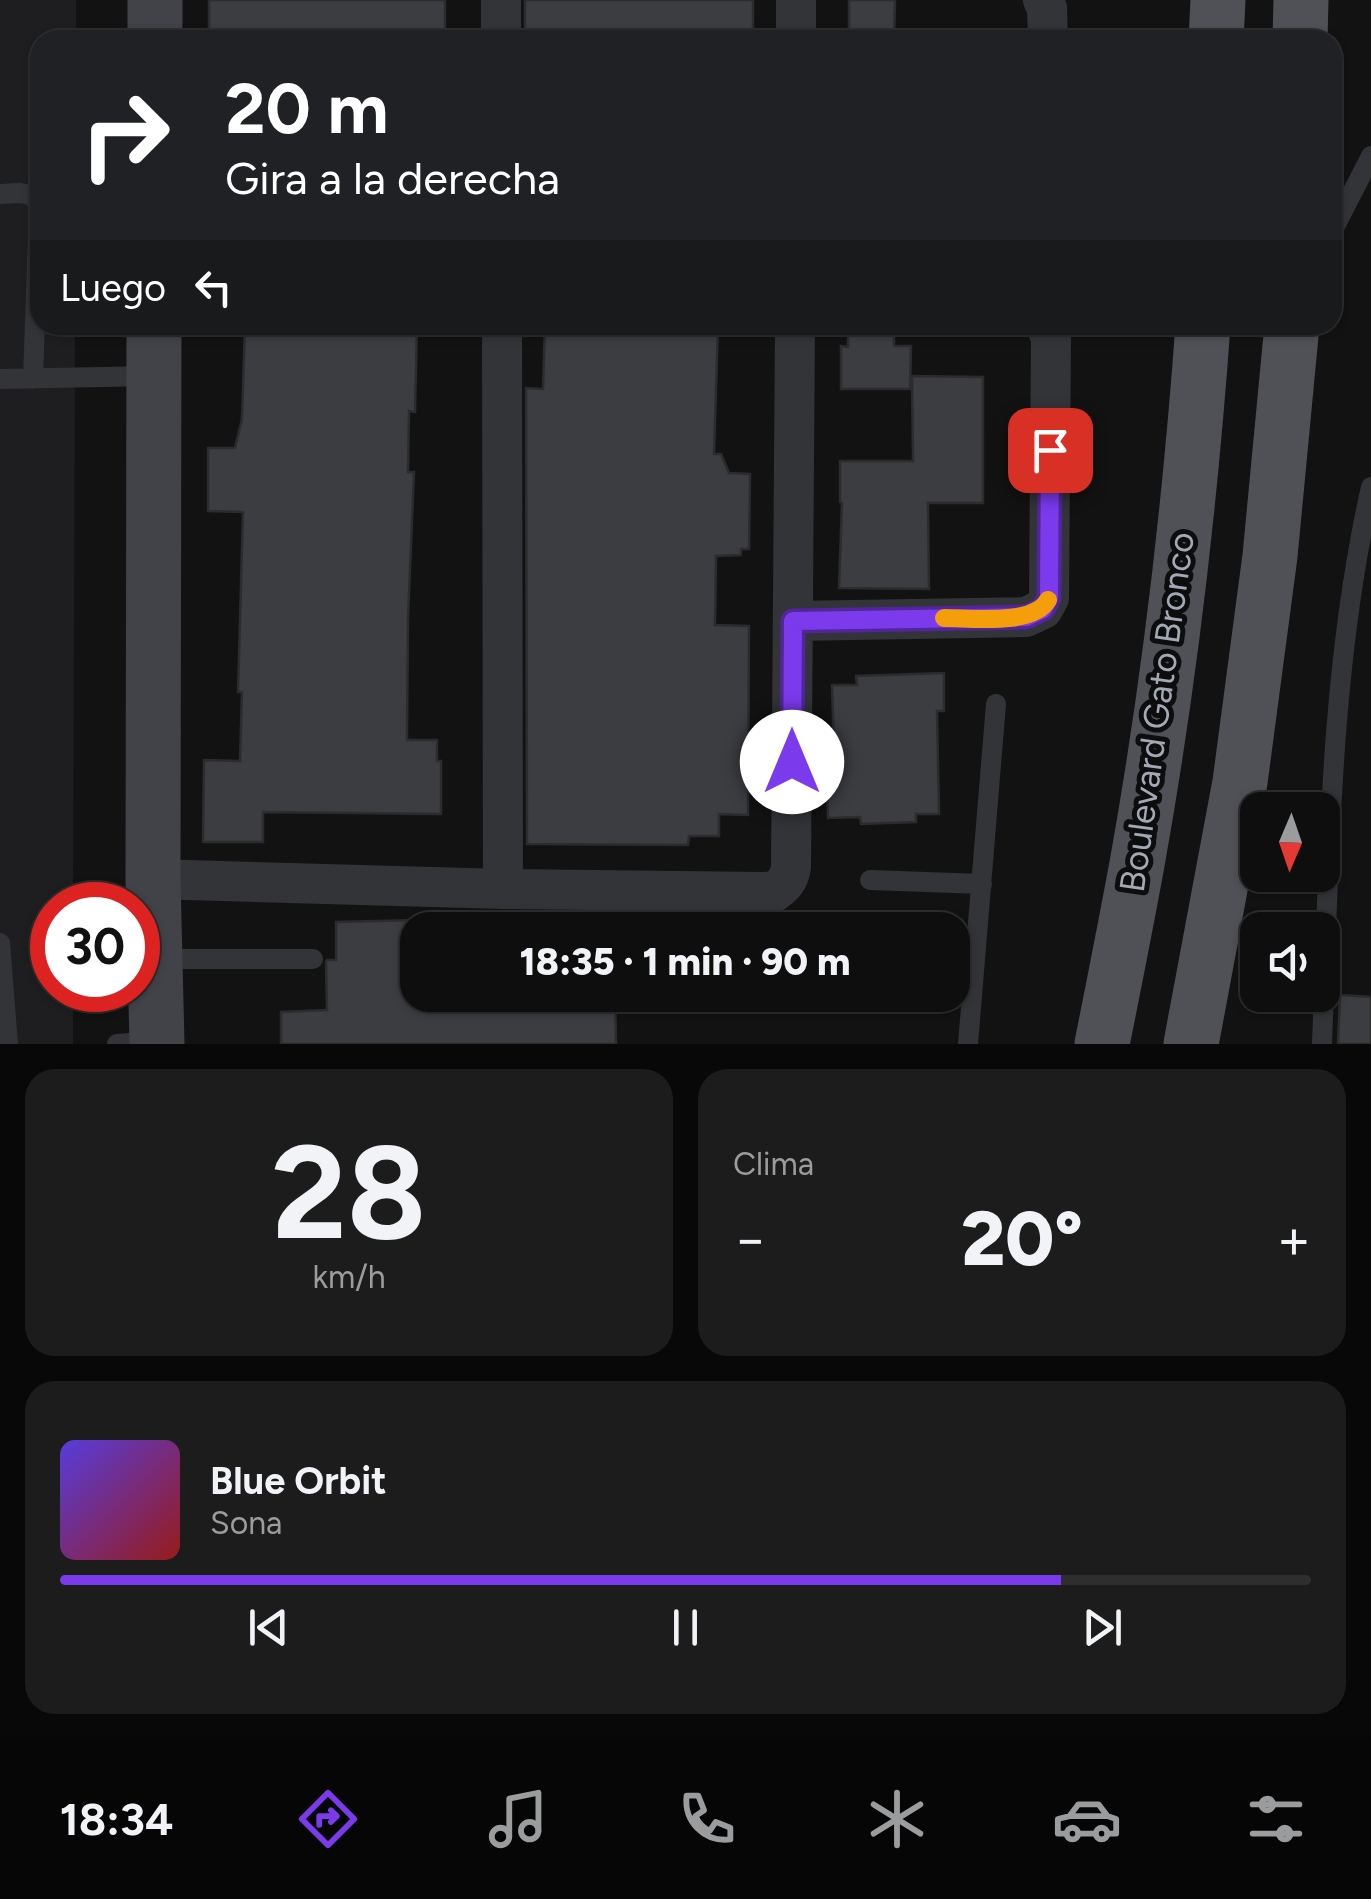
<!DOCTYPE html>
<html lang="es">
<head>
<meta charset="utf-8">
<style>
	:root { --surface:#0e0e0e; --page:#1c1c1c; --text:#f1f3f6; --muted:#9b9c9e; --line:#2e2e2e; --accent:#7c3aed }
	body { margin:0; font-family:Figtree,sans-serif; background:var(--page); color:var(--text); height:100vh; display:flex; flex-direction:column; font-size:38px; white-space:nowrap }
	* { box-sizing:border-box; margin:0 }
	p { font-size:32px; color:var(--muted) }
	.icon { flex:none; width:55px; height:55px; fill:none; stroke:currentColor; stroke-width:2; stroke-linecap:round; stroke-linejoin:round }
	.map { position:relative; height:1044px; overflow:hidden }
	.drawer { display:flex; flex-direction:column; gap:25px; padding:25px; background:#080808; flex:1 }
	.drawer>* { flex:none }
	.hud { position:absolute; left:30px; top:30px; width:1312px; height:305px; border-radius:30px; box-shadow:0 2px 8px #0004,0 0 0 2px var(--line); background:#202124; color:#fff; overflow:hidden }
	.needle { width:65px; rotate:182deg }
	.controls { position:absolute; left:1240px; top:792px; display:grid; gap:20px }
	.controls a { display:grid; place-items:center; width:100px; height:100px; border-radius:20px; background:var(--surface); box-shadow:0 2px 8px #0004,0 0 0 2px var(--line); font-size:50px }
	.speed { position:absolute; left:30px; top:882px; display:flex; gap:20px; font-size:50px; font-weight:700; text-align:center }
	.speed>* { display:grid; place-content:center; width:130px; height:130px; border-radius:50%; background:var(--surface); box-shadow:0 2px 8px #0004,0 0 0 2px var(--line); line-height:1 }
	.speed .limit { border:15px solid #d22; background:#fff; color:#111 }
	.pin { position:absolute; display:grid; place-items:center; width:85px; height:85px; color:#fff; margin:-42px; border-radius:20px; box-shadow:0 5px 15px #0006 }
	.me { position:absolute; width:110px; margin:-55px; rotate:0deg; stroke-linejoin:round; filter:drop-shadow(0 0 8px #0008) }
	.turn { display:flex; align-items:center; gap:35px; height:210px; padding:0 30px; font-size:45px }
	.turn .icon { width:130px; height:130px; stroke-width:2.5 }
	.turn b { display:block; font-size:70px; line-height:85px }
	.then { display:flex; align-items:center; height:95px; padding:0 30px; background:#0003; gap:20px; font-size:38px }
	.big { font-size:75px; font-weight:800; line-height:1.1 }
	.drawer .tile { flex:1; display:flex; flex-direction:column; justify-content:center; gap:15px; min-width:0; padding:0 35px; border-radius:30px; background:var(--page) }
	.drawer .dial { align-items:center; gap:0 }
	.dial b { font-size:130px; line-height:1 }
	.song { display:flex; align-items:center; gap:30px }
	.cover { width:120px; height:120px; border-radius:15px; background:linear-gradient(135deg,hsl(250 70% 55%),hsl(0 70% 35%)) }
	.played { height:10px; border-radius:5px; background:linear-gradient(90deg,var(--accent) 80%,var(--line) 80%) }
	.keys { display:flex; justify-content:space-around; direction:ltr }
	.heat { display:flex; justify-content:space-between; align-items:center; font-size:55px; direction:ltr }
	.drawer .tiles { flex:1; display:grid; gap:25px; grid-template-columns:1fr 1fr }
	.tile:last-child { grid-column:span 2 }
	.trip { position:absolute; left:400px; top:912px; width:570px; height:100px; border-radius:30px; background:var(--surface); box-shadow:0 2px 8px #0004,0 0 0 2px var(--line); font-weight:800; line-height:100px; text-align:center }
	.menu { display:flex; height:160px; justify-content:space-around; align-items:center; background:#060606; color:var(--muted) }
	.menu .icon { width:70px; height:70px }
	.menu .selected { color:var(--accent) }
	.menu b { font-size:45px; color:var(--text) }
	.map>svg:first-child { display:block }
</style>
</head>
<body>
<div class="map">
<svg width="1371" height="1044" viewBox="0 0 1371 1044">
	<rect width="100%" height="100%" fill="#121213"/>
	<!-- built -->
	<path fill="#1e1e20" d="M0,0h76v40h-36v285h35l-2,580h-21v85h21v54h-73z"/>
	<!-- building -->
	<path fill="#3c3d40" stroke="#2c2c2f" stroke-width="2.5" d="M209,0h236v39l-117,1v-7l-41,7h-78z
		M525,0h228v40h-228z
		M849,0h46l-1,40h-45z
		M245,325h172l-2,87 -6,-1 -1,61h6l-6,146 -1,122h30v21h4v53l-178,-2v30h-60l1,-82 36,1 2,-69h-4l5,-180 -35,-1v-63h27l7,-29z
		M545,325h173l-4,129h7l8,19 21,1 -1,75h-8v6l-25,1 -1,69 34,1 -1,189 -29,-1v22h-30l-1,9 -161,-1 -1,-456 17,1z
		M848,325h46v21h17l-1,43h-69v-43l7,1z
		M912,376l71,1v126h-55l1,86 -90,-1 3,-85 -2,-1v-41h73z
		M944,673v38h-7l2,103h-23v8l-55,2 -1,-7 -32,1 -1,-30h8l-3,-103h25l-1,-9z
		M418,920v75h197l1,49h-335v-32l46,-2 -1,-48 1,-2h9v-38z
		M1340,995l31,2v47h-33z"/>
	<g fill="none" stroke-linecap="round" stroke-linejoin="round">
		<!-- lane -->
		<path stroke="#333438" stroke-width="20" d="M0,194l20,-1 15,3 4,13 -6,170
			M1332,232l39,-76
			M0,379l152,-3
			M870,880l112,4
			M0,943l8,101
			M157,959h156
			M117,1044l38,-3
			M968,1044l28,-340
			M1322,1044c7,-185 8,-375 49,-557"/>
		<!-- street -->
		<path stroke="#333438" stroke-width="40" d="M501,0v40
			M796,0v40
			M1043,0l4,8 1,32
			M502,325l1,564
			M793,621l233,-4 17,-8 6,-11 2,-259 -5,-14
			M153,879l350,10 271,3c10,-7 15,-12 17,-25l4,-542"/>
		<!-- secondary -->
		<path stroke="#414348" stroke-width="55" d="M155,0v40
			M154,325l-1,554 4,165"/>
		<!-- primary -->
		<path stroke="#4f5157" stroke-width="55" d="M1216,40l2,-40
			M1300,40l1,-40
			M1102,1044c12,-60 24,-120 35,-180 32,-178 53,-359 66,-539
			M1191,1044l49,-262 30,-226 22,-231"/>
	</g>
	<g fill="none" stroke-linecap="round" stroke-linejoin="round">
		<defs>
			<path id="route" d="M792,762l1,-141 233,-4 17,-8 6,-11 1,-148"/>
		</defs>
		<!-- route casing -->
		<use href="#route" stroke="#51269a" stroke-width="25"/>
		<!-- route -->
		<use href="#route" stroke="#7c3aed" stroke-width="18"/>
		<!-- slow -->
		<path stroke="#f59e0b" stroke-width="18" d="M944,618c28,0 89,8 104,-18"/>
	</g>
	<g text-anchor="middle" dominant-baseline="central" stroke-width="10" stroke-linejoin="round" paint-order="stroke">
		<!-- street labels -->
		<g font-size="35" fill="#a3a9b4" stroke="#0d0d0e">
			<text transform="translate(1157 712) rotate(-82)">Boulevard Gato Bronco</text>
		</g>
	</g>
</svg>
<div class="controls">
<a><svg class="needle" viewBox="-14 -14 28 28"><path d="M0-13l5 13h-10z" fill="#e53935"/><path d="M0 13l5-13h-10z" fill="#9b9c9e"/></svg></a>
<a><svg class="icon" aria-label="sound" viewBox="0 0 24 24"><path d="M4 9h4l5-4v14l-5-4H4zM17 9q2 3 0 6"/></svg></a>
</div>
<div class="speed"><div class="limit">30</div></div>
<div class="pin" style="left:1050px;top:450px;background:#d93025"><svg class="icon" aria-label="arrive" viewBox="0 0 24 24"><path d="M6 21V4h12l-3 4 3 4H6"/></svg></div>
<svg class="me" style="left:792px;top:762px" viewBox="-20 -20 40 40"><circle r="19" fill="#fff"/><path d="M0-13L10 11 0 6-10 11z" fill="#7c3aed"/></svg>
<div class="trip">18:35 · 1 min · 90 m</div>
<div class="hud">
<div class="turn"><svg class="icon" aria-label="right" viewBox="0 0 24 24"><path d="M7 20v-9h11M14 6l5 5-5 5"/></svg><div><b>20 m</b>Gira a la derecha</div></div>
<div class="then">Luego<svg class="icon" aria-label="left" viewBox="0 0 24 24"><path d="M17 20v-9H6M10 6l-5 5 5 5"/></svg></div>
</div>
</div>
<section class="drawer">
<div class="tiles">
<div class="tile dial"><b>28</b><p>km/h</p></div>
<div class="tile"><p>Clima</p>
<div class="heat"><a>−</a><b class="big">20°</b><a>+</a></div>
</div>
<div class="tile">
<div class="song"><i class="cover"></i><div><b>Blue Orbit</b><p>Sona</p></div></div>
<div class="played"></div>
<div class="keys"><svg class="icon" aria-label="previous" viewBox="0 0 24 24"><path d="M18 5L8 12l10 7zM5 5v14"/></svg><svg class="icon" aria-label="pause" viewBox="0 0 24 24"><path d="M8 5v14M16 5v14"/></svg><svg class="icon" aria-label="next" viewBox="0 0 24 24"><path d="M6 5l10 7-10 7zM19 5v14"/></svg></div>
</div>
</div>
</section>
<nav class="menu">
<b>18:34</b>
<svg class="icon selected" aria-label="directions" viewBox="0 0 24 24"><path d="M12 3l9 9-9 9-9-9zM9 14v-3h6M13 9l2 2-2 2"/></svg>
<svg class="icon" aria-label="music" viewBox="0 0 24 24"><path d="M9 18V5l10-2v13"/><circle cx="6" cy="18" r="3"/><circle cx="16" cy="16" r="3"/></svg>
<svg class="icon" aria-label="phone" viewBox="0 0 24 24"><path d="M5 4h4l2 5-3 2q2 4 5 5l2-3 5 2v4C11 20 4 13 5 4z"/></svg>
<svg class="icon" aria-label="climate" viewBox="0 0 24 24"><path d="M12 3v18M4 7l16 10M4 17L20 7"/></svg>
<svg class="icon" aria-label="car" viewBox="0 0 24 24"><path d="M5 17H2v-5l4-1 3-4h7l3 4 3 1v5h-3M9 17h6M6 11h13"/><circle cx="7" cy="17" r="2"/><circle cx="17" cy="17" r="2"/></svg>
<svg class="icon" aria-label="filters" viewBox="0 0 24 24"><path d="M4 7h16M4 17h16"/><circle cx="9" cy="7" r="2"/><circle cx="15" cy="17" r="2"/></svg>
</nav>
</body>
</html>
